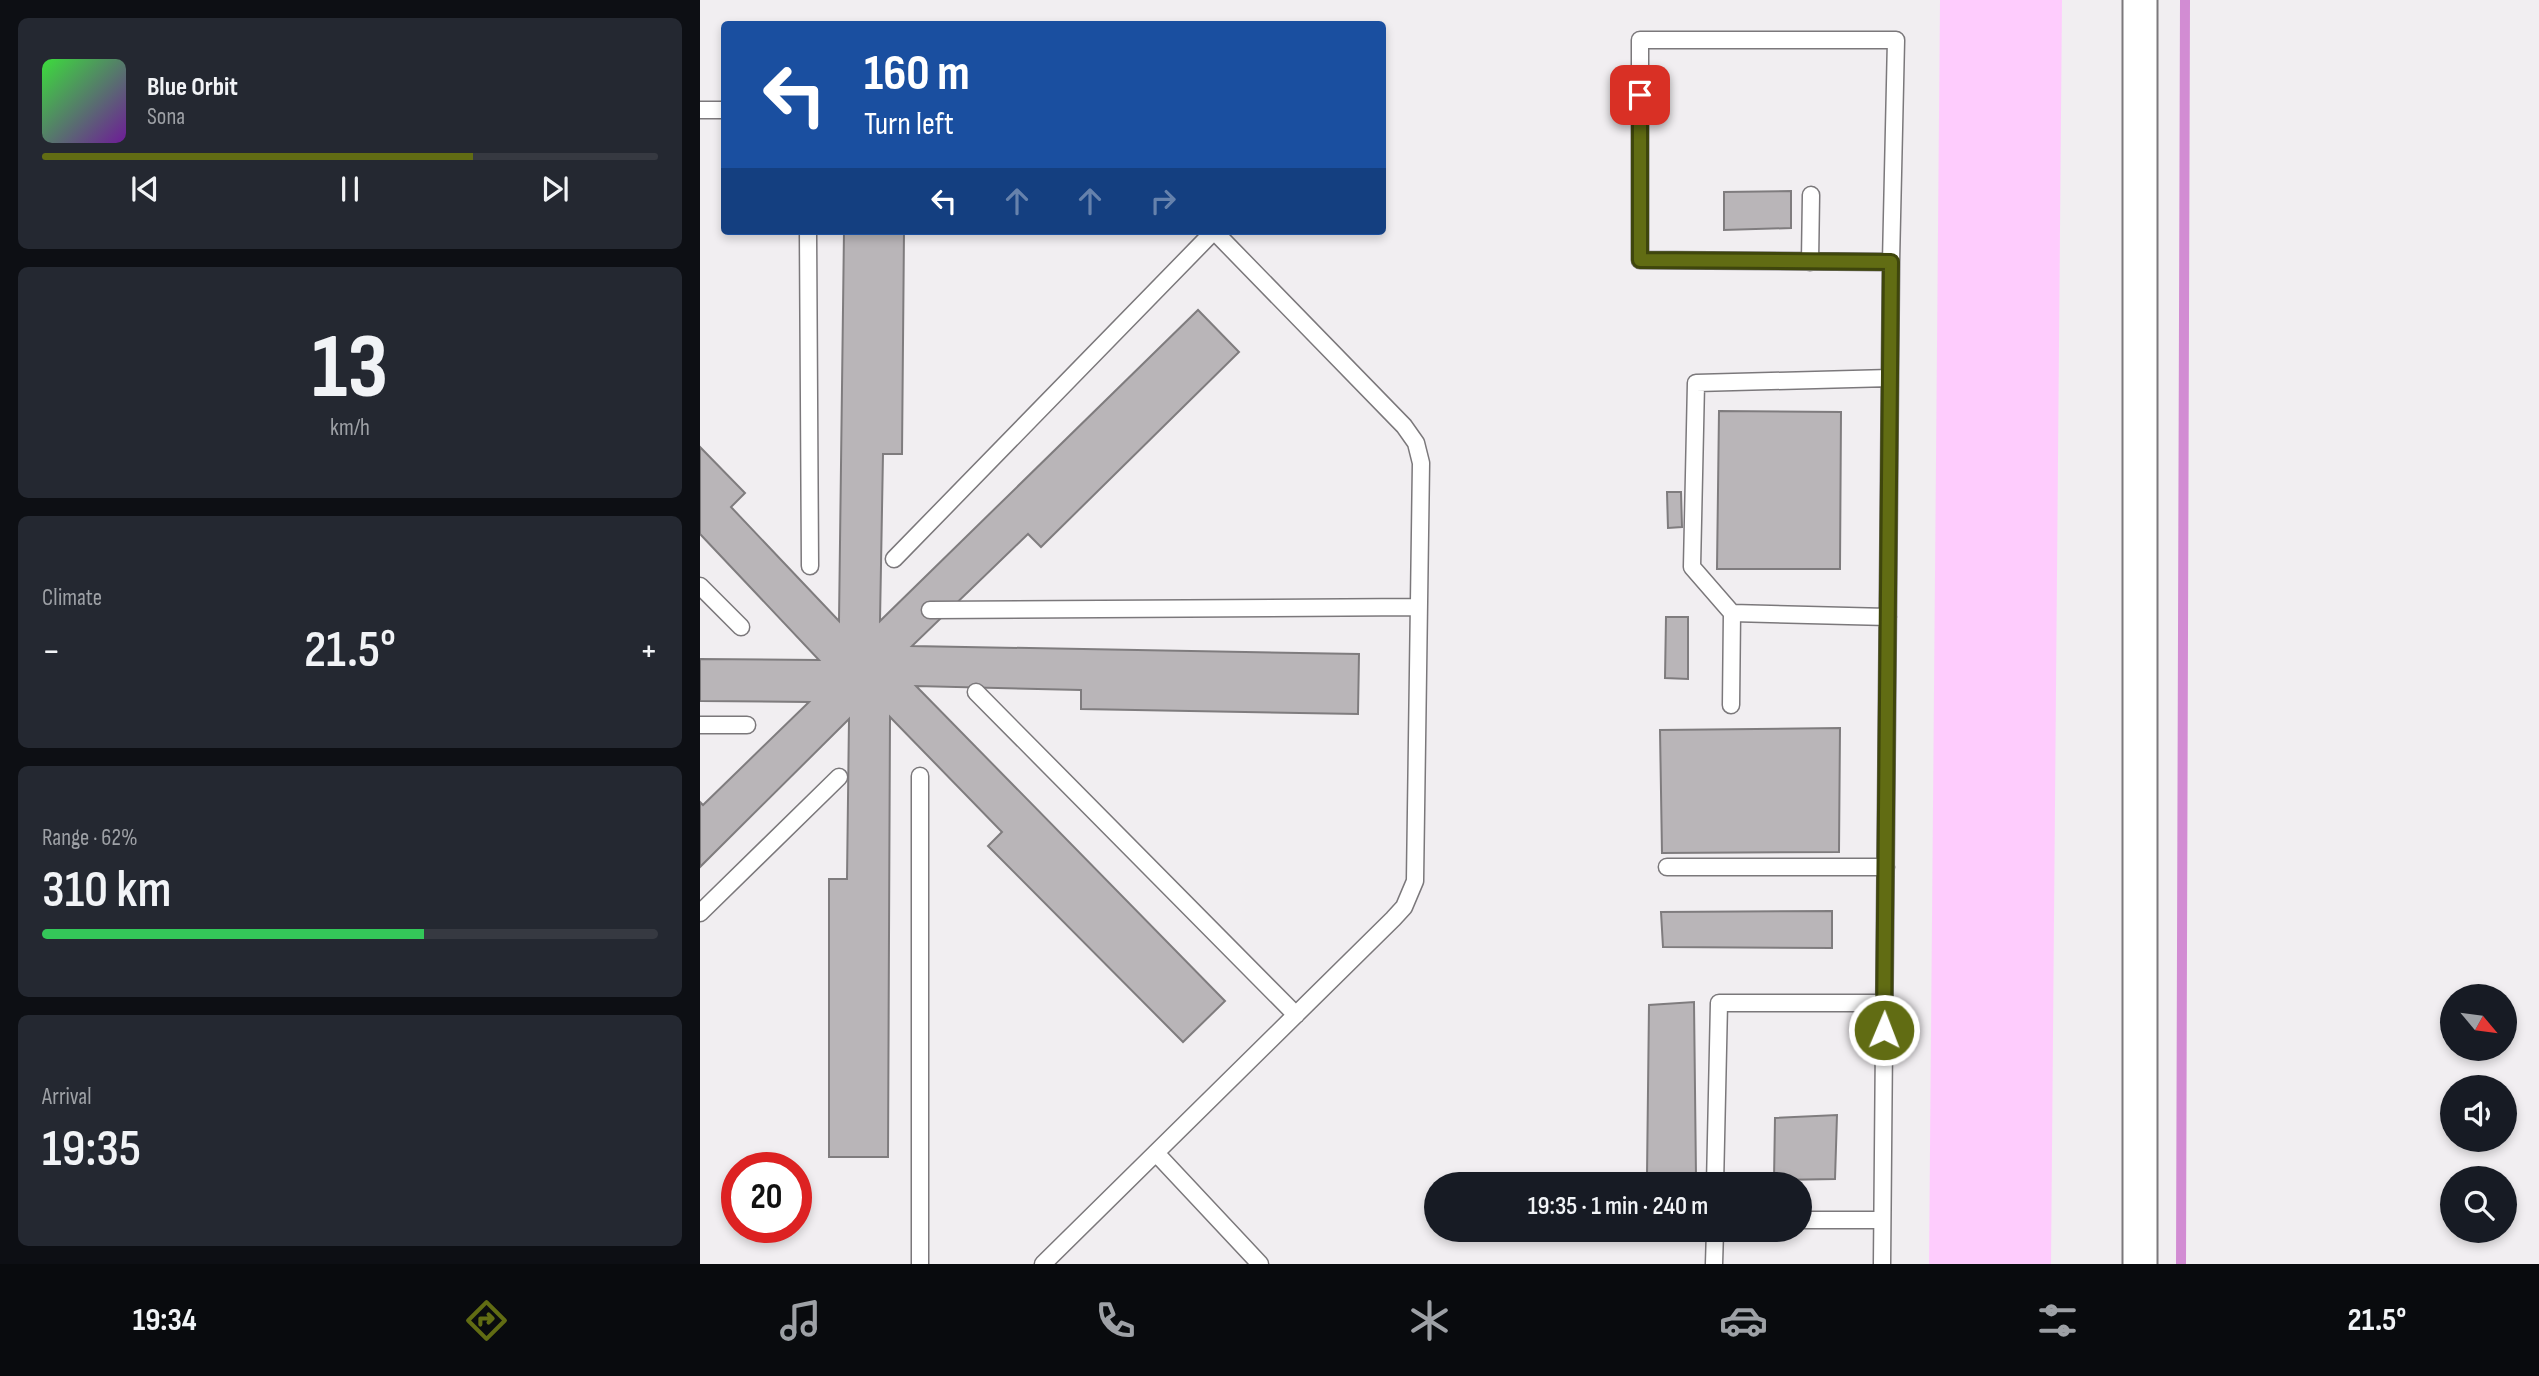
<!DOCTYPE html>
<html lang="en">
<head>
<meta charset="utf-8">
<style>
	:root { --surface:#171b24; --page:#242831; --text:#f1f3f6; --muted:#9ea1a6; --line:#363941; --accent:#616c13 }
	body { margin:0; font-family:"Sofia Sans Condensed",sans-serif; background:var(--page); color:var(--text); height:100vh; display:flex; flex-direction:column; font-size:26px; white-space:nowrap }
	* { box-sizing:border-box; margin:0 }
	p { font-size:23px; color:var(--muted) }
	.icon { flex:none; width:38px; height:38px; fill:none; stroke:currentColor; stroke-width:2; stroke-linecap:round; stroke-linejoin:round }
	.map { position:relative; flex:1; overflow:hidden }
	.sheet { display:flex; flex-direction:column; gap:18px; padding:18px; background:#0d0f14; width:700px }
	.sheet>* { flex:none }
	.guide { position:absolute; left:21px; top:21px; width:665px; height:214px; border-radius:7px; box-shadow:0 4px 10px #0003; background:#1a4fa0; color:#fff; overflow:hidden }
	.needle { width:46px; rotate:119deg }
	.tools { position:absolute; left:1740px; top:984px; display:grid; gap:14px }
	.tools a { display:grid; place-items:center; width:77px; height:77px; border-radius:50%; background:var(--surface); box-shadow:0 4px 10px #0003; font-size:35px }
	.speed { position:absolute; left:21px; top:1152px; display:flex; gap:14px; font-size:35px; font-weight:700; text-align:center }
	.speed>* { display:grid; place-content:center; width:91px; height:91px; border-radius:50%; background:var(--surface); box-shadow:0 4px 10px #0003; line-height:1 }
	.speed .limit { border:10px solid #d22; background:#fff; color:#111 }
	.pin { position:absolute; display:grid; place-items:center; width:60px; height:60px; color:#fff; margin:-30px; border-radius:14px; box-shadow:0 4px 10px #0006 }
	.me { position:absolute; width:77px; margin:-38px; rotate:1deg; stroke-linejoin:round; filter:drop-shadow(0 0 5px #0008) }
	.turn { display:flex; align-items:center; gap:24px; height:147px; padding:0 28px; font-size:32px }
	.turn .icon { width:91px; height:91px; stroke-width:2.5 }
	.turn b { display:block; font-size:49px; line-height:60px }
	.lanes { display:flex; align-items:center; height:66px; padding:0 28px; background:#0003; justify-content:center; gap:35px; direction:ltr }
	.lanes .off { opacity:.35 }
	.big { font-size:52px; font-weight:600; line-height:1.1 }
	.sheet .card { flex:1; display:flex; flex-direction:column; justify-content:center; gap:10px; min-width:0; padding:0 24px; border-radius:10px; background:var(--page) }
	.sheet .dial { align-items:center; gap:0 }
	.dial b { font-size:91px; line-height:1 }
	.song { display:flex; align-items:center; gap:21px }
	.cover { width:84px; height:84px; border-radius:10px; background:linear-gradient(135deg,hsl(120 70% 55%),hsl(280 70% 35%)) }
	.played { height:7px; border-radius:4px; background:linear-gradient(90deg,var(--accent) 70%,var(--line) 70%) }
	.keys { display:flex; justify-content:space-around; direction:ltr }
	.heat { display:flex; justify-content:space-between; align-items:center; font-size:38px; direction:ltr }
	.charge { height:10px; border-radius:5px; background:linear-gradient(90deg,#34c759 62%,var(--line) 0) }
	.trip { position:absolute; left:724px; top:1172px; width:388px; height:70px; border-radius:35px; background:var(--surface); box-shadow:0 4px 10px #0003; font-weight:600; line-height:70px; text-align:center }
	.menu { display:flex; height:112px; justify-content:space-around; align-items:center; background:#090b0e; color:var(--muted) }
	.menu .icon { width:49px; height:49px }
	.menu .on { color:var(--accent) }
	.menu b { font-size:32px; color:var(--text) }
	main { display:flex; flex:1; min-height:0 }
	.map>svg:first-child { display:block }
</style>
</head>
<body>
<main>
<section class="sheet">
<div class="card">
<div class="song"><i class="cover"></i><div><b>Blue Orbit</b><p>Sona</p></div></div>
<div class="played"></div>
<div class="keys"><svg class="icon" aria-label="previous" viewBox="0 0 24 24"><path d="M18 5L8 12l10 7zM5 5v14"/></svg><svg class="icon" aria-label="pause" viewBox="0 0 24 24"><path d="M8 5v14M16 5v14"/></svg><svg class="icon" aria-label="next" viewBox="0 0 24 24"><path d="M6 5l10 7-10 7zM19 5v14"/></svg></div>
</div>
<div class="card dial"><b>13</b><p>km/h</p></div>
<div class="card"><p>Climate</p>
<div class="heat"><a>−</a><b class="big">21.5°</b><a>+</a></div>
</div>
<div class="card"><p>Range · 62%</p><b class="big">310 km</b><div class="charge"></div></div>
<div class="card"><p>Arrival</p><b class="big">19:35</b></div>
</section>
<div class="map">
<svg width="1839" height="1264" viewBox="0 0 1839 1264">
	<rect width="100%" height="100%" fill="#f1eef1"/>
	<!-- green -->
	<path fill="#feccfd" d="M1240,0h122l-11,1264h-122z"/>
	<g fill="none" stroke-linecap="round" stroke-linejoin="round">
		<!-- stream -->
		<path stroke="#d28cd3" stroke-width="10" d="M1481,1264l4,-1264"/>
	</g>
	<!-- building -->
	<path fill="#b9b5b8" stroke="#7f7c7e" stroke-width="2" d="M1091,191v37l-67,2v-38z
		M144,231h60l-2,223h-19l-3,167 318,-311 41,42 -198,195 -13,-13 -116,112 447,8 -1,60 -277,-5v-19l-165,-4 309,315 -42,41 -195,-196 14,-14 -112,-115 -2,440h-59v-278h18l2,-160 -149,148v-65l3,3 106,-103 -109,-1v-42l119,1 -119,-126v-87l45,46 -14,14 108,114z
		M1019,411l122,1 -1,157h-123z
		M967,492h14l1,35 -14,1z
		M966,617h22v62l-23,-1z
		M1140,728l-1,124 -177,1 -2,-123z
		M1132,911v37l-169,-1 -2,-35z
		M994,1002l2,175 -49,-1 2,-171z
		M1137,1115l-2,64 -61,1 1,-62z"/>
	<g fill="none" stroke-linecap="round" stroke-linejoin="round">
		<defs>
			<path id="service" d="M0,110h24
				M108,231l2,335
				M1110,262l1,-67
				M194,559l320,-328
				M0,586l41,41
				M230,610l489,-3
				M1032,613l-40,-46 4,-184 194,-5
				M276,692l320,323
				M1031,705l1,-92 156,4
				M0,725h47
				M967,867h219
				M0,913l139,-136
				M456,1153l104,111
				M1015,1185l4,-182h165
				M1101,1220h81
				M220,1264v-488
				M343,1264l350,-345 11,-12 11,-26 6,-418 -5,-20 -12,-17 -190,-195
				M1014,1264l1,-34
				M1182,1264l9,-1002 5,-222h-256v220l251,2"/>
			<path id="minor" d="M1440,1264v-1264"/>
		</defs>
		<!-- service casing -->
		<use href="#service" stroke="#7b787b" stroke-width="19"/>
		<!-- minor casing -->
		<use href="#minor" stroke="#7b787b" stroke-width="37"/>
		<!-- service -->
		<use href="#service" stroke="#fff" stroke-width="16"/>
		<!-- minor -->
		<use href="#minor" stroke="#fff" stroke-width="33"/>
	</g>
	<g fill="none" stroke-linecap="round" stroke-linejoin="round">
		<defs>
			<path id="route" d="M940,95v165l251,2 -7,768"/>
		</defs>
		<!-- route casing -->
		<use href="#route" stroke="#3f460c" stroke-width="18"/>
		<!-- route -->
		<use href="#route" stroke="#616c13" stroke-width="12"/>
	</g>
</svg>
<div class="tools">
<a><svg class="needle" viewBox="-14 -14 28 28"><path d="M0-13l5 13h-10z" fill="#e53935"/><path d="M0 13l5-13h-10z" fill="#9ea1a6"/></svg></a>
<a><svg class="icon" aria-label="sound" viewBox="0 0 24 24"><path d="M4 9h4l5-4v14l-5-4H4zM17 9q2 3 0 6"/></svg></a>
<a><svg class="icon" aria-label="search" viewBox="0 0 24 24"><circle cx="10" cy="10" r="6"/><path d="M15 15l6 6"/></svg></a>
</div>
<div class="speed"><div class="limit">20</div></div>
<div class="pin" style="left:940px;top:95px;background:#d93025"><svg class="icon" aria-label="arrive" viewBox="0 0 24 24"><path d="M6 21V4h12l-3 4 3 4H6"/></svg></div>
<svg class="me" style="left:1184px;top:1030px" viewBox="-20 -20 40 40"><circle r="17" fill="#616c13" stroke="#fff" stroke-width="3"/><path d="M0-11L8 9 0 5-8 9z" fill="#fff"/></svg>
<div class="trip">19:35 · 1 min · 240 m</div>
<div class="guide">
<div class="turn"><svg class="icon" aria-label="left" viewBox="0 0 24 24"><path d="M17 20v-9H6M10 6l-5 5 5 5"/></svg><div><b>160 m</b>Turn left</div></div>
<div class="lanes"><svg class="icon" aria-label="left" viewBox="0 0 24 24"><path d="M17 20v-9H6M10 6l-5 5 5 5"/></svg><svg class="icon off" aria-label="ahead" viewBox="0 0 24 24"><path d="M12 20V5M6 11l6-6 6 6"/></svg><svg class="icon off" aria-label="ahead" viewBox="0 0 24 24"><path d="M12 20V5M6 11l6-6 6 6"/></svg><svg class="icon off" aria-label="right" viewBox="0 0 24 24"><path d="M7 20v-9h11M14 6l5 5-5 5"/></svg></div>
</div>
</div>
</main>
<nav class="menu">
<b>19:34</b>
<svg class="icon on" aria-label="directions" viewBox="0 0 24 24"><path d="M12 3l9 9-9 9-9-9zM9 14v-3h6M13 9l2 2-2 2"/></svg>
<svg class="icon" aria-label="music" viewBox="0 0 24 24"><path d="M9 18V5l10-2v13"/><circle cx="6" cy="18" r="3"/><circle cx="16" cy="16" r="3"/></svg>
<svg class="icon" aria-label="phone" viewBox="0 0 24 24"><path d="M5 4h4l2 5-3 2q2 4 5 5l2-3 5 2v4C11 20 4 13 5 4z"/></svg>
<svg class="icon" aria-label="climate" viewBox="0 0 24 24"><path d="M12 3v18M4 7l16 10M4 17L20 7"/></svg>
<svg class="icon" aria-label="car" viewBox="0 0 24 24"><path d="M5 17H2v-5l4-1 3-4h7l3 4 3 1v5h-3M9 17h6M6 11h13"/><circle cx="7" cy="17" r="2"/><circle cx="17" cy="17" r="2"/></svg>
<svg class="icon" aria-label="filters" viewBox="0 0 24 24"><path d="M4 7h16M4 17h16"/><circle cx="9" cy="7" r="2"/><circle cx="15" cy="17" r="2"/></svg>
<b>21.5°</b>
</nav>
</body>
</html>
